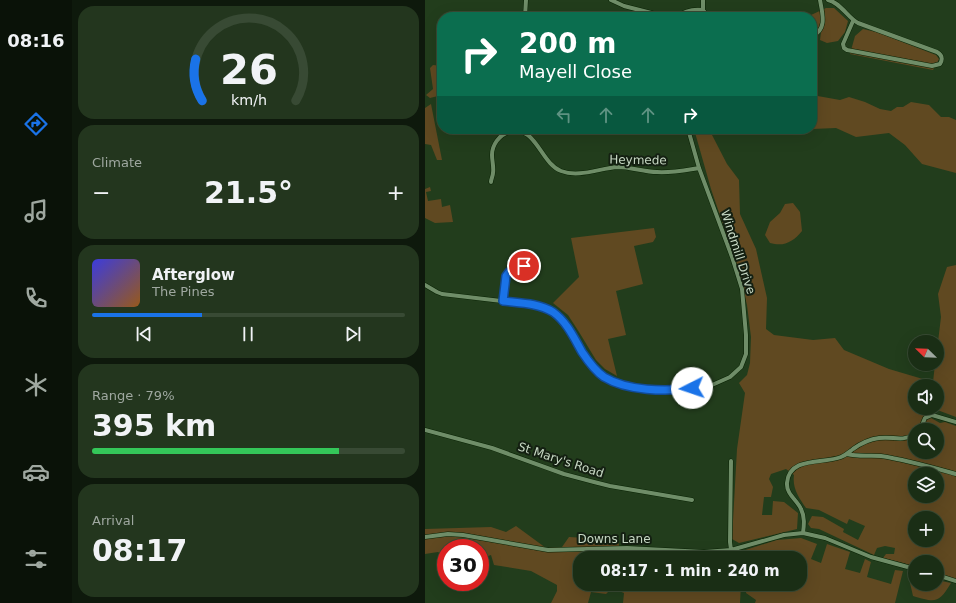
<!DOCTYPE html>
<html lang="en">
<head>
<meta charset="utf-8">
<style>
	:root { --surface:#1a2e15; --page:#23361e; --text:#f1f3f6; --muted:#9fa8a0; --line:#384a34; --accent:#1a73e8 }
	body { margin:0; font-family:"DejaVu Sans",sans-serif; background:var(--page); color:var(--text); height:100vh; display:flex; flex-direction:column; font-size:15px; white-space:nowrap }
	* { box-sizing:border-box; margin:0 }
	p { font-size:13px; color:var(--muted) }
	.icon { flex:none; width:22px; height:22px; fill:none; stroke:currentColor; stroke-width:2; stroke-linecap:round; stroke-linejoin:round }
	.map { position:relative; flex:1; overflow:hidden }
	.details { display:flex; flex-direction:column; gap:6px; padding:6px; background:#0e190c; width:353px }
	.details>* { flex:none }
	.hud { position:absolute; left:12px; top:12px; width:380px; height:122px; border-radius:16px; box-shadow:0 4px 16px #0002,0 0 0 1px var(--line); background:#0b6e4f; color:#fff; overflow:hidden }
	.needle { width:26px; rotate:293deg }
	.controls { position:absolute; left:483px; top:335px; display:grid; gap:8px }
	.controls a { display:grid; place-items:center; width:36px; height:36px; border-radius:50%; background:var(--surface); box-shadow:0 4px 16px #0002,0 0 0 1px var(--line); font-size:20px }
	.speed { position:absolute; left:12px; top:539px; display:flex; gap:8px; font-size:20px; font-weight:700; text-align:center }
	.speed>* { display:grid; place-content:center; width:52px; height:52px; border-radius:50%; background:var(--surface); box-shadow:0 4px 16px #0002,0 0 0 1px var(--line); line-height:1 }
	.speed .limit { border:6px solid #d22; background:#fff; color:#111 }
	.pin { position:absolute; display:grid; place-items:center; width:34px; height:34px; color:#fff; margin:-17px; border:2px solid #fff; border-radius:50%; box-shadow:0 1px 4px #0007 }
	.me { position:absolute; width:44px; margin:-22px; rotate:266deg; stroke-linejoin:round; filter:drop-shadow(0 0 3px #0008) }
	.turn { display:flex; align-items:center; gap:14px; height:84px; padding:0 16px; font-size:18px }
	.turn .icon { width:52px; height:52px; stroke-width:2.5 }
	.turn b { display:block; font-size:28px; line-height:34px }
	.lanes { display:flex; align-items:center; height:38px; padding:0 16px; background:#0003; justify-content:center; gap:20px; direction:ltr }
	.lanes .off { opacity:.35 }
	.big { font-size:30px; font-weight:700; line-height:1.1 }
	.details .tile { flex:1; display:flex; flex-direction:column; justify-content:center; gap:6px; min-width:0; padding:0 14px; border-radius:16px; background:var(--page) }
	.details .dial { align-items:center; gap:0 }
	.dial svg { height:104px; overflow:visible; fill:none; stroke:var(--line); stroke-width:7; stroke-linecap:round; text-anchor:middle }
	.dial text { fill:var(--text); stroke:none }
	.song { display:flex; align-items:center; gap:12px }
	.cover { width:48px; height:48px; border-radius:6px; background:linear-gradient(135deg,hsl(240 70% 55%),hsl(30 70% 35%)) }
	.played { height:4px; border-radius:2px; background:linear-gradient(90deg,var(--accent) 35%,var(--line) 35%) }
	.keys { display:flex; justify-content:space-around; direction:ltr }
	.heat { display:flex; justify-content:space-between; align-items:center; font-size:22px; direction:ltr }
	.charge { height:6px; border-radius:3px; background:linear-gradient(90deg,#34c759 79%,var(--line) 0) }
	.trip { position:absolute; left:148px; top:551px; width:234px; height:40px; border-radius:16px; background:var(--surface); box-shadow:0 4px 16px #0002,0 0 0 1px var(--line); font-weight:700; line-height:40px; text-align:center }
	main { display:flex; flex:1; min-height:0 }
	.tabs { display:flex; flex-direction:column; width:72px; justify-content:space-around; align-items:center; background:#0a1208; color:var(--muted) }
	.tabs .icon { width:28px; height:28px }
	.tabs .current { color:var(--accent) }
	.tabs b { font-size:18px; color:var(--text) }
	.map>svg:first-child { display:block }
</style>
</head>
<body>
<main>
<nav class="tabs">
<b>08:16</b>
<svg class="icon current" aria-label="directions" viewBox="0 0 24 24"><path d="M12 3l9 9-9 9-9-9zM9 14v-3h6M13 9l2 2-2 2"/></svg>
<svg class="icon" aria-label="music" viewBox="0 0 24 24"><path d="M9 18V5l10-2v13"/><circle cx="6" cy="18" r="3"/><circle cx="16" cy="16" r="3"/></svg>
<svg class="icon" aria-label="phone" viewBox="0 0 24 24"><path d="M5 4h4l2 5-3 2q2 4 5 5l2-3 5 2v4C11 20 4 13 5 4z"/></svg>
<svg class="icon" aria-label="climate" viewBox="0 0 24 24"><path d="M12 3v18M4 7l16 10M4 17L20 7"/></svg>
<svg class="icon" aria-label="car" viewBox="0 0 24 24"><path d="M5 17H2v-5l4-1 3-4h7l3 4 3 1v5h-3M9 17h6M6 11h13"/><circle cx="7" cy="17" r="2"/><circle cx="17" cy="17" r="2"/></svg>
<svg class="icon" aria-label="filters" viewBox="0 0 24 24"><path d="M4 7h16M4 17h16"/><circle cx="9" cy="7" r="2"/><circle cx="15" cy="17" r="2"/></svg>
</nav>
<section class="details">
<div class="tile dial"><svg viewBox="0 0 100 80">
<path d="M14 69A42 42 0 1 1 86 69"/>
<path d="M14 69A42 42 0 0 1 9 37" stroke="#1a73e8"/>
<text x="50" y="56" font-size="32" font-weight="700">26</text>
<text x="50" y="72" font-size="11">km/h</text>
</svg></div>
<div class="tile"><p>Climate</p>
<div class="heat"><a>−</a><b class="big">21.5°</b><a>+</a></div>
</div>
<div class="tile">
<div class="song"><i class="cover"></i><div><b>Afterglow</b><p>The Pines</p></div></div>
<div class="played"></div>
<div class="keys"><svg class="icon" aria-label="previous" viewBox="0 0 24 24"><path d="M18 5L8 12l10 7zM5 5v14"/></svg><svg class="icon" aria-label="pause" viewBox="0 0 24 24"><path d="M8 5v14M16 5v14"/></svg><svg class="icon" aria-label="next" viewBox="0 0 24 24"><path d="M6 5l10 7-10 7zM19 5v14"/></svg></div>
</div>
<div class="tile"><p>Range · 79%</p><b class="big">395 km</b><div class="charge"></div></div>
<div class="tile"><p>Arrival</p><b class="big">08:17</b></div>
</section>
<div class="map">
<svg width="531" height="603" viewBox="0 0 531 603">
	<rect width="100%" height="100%" fill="#223d1c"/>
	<!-- green -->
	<path fill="#604921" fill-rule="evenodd" d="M401,8h8l14,13 -3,11 -7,9 -11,2 -7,-3 1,-8 -9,-6 -1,-11z
		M285,11h19l9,2 2,4h-30l-2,-3z
		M438,29l13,3 60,23 3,4 -6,11 -83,-16 5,-18z
		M8,65l9,1v29l-12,3 -4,-3 7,-6 -3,-21z
		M387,95l28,5 9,-3 16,5 15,7 11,2 6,-4h6l8,-5 18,3 12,12h8l7,3v53l-34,-9 -17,-19 -16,-12 -33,4 -20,-9 -24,1z
		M6,104l11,56h-5l-6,-15 -6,-1v-36z
		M269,129h17v4l16,31 12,16 1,34 16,35 11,49 -1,31 8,6 39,5 22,-2 9,12 45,19 44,13 2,-18h2v-14l4,-33 -3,-23 9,-27 9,-2v152l-24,-9h5v-22h-22v22h8l-1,5 18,10 5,-1 11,4v154l-19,-6v-12h-22v6c-10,-6 -21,-7 -32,-10l3,-4h8l1,-6 -10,-2 -8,2 -3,7 -55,-26 -8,-1 -3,-4 4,-8 11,1 21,12 -1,3 15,8 7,-14 -16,-7 -2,5 -28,-14 -13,-2c-7,-10 -14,-20 -12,-33l-8,-6 -15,5 -2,5 4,8 -2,10h-7l-2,18h10l1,-14 11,1 14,11 -1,16 -58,14 -7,-4 5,-90 8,-56 -6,-10 8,-8 3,-12 1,-26 -4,-32 -10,-40 -26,-76zM490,430h22v22h-22zM490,474h22v22h-22zM490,518h22v22h-22z
		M5,187l1,4 -5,1 2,9 13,-2 1,8 8,-2 3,17 -18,1 -10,-5v-29z
		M368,203l7,9 2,19c-9,11 -18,16 -32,12l-5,-8 5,-13 10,-9 5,-9z
		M229,228l2,9 -3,5 -19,4 9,38 -27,7 10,44 -18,4 9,37 -12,-7 -9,-9 -17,-28 -11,-17 -15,-12 26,-26 -8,-39z
		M91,526l30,22 16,-1 7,-10 17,1 17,-4 14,5 4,12 29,-1 50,5 31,-2 4,5h-155v26h161l-1,19h-117l1,-10 -12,-5 -6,6 -15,-2 -3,11h-37l6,-12v-6l-26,-14 -37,-6 -3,-10 -11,4v-11h-34v9l-8,-5 -13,2v-25l66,-2 15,5z
		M376,538l16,6 -6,15 10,4 6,-19 23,8 -5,17 15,4 5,-14 6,3 -4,15 24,7 4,-14 8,1 -8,32h-140l1,-3 -10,-7 1,-9h53v-26h-52l-9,-6 38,-12z
		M487,574h3v10h22v-4l14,3c-12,20 -15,20 -38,13l-3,-13z"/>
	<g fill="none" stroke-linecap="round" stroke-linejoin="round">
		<defs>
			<path id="street" d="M186,0l13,6 43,11
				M278,0v10
				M403,0c13,3 19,17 30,23l79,29c5,3 6,7 3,12l-8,2 -85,-16 -3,-2 -1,-4 10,-23
				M100,17l1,-17
				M252,17c7,-6 17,-8 26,-7l5,7
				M387,36c16,-6 10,-24 8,-36
				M66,182c0,-3 2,-6 2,-9 1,-6 -1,-12 -1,-18 0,-10 7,-20 17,-23 27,-8 31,31 52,39 18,7 39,-3 57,-4 13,0 26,5 39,5 14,1 29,-2 42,-4
				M0,285l12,7 5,2 85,10 19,4 15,10 6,8 15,26 15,19 8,6 21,8 25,4h32l29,-4 18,-8 11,-10 5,-13v-19l-4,-46 -10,-32 -33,-89 -11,-39
				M78,301l3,-25 3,-4 15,-6
				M0,430l67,18 72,26 30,8 16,4 82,14
				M495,430l5,-12 7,-3 24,7
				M422,454c11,3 23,1 34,2 26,4 50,11 75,18
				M306,461l-1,81 1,8
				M378,533c1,-8 2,-16 -2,-24 -4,-9 -15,-15 -14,-26 2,-27 37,-19 54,-26 5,-2 8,-5 12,-8 7,-5 18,-10 26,-11 15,-2 20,4 36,-3
				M0,537l23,-3 15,1 85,15 79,-2 77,4 27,-2 53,-15 19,-2 22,5 46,19 44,12
				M512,575l19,6"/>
		</defs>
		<!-- street casing -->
		<use href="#street" stroke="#092304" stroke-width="5"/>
		<!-- street -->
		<use href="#street" stroke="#6f8d68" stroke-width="4"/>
	</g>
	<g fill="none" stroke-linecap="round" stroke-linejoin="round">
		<defs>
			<path id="route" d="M99,266l-15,6 -3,4 -3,25c17,2 35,2 50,11 14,10 21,26 29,40 6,9 13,19 22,25 23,14 62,15 88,11"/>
		</defs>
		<!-- route casing -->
		<use href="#route" stroke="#114b97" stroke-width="10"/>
		<!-- route -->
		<use href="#route" stroke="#1a73e8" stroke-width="7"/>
	</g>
	<g text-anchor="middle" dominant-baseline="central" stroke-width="4" stroke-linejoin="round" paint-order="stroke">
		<!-- street labels -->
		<g font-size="12" fill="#c7d8c4" stroke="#142012">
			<text transform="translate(213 160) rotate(1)">Heymede</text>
			<text transform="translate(313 252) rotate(72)">Windmill Drive</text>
			<text transform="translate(136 460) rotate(18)">St Mary's Road</text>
			<text x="189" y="539">Downs Lane</text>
		</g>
	</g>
</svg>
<div class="controls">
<a><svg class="needle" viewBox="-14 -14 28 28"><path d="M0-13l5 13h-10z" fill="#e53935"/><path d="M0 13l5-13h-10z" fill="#9fa8a0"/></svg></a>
<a><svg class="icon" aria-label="sound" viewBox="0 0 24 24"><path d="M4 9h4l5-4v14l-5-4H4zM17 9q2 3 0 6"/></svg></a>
<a><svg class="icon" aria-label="search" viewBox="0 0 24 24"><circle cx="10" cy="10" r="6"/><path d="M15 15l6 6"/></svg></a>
<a><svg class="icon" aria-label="layers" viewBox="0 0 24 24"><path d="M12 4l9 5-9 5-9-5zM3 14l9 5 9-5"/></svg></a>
<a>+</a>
<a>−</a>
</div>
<div class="speed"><div class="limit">30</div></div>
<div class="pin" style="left:99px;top:266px;background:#d93025"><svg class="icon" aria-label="arrive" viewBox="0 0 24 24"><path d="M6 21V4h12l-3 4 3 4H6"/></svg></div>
<svg class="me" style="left:267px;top:388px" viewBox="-20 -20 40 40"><circle r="19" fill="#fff"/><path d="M0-13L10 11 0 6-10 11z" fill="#1a73e8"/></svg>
<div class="trip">08:17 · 1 min · 240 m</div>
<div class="hud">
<div class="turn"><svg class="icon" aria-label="right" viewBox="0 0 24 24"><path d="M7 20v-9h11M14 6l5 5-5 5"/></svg><div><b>200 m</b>Mayell Close</div></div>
<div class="lanes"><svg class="icon off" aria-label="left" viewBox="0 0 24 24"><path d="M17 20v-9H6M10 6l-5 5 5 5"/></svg><svg class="icon off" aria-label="ahead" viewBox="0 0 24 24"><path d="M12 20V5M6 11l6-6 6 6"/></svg><svg class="icon off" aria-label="ahead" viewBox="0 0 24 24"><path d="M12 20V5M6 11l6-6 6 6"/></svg><svg class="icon" aria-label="right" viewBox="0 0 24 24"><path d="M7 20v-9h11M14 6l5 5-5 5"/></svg></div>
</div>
</div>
</main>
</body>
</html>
